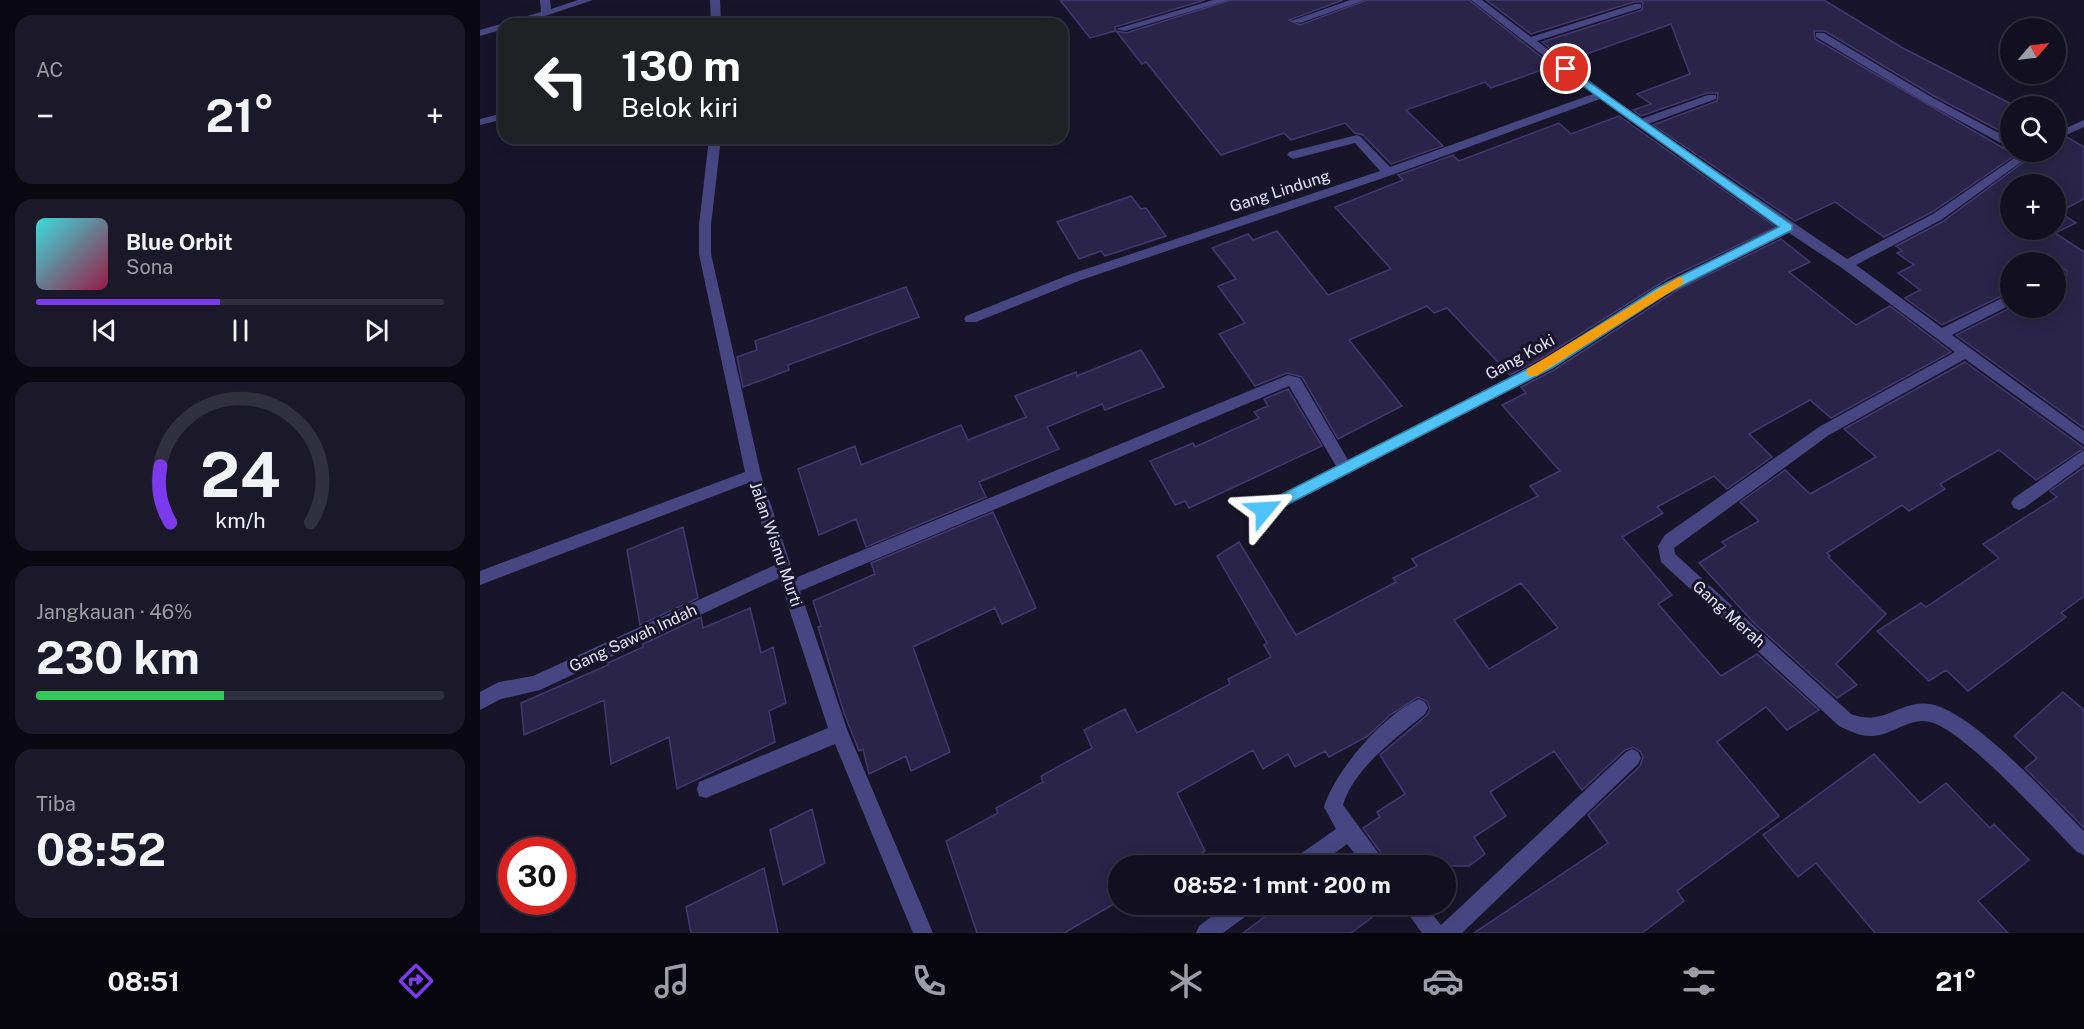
<!DOCTYPE html>
<html lang="id">
<head>
<meta charset="utf-8">
<style>
	:root { --surface:#121020; --page:#1b1929; --text:#f1f3f6; --muted:#9c9da5; --line:#31303e; --accent:#7c3aed }
	body { margin:0; font-family:"Public Sans",sans-serif; background:var(--page); color:var(--text); height:100vh; display:flex; flex-direction:column; font-size:22px; white-space:nowrap }
	* { box-sizing:border-box; margin:0 }
	p { font-size:20px; color:var(--muted) }
	.icon { flex:none; width:33px; height:33px; fill:none; stroke:currentColor; stroke-width:2; stroke-linecap:round; stroke-linejoin:round }
	.map { position:relative; flex:1; overflow:hidden }
	.panel { display:flex; flex-direction:column; gap:15px; padding:15px; background:#0a0912; width:480px }
	.panel>* { flex:none }
	.hud { position:absolute; left:18px; top:18px; width:570px; height:126px; border-radius:18px; box-shadow:0 3px 15px #0003,0 0 0 2px var(--line); background:#202124; color:#fff; overflow:hidden }
	.needle { width:39px; rotate:62deg }
	.buttons { position:absolute; left:1520px; top:18px; display:grid; gap:12px }
	.buttons a { display:grid; place-items:center; width:66px; height:66px; border-radius:50%; background:var(--surface); box-shadow:0 3px 15px #0003,0 0 0 2px var(--line); font-size:30px }
	.speed { position:absolute; left:18px; top:837px; display:flex; gap:12px; font-size:30px; font-weight:700; text-align:center }
	.speed>* { display:grid; place-content:center; width:78px; height:78px; border-radius:50%; background:var(--surface); box-shadow:0 3px 15px #0003,0 0 0 2px var(--line); line-height:1 }
	.speed .limit { border:9px solid #d22; background:#fff; color:#111 }
	.pin { position:absolute; display:grid; place-items:center; width:51px; height:51px; color:#fff; margin:-26px; border:3px solid #fff; border-radius:50%; box-shadow:0 2px 6px #0007 }
	.me { position:absolute; width:66px; margin:-33px; rotate:63deg; stroke-linejoin:round; filter:drop-shadow(0 0 4px #0008) }
	.turn { display:flex; align-items:center; gap:21px; height:126px; padding:0 24px; font-size:27px }
	.turn .icon { width:78px; height:78px; stroke-width:2.5 }
	.turn b { display:block; font-size:42px; line-height:51px }
	.big { font-size:45px; font-weight:700; line-height:1.1 }
	.panel .tile { flex:1; display:flex; flex-direction:column; justify-content:center; gap:9px; min-width:0; padding:0 21px; border-radius:18px; background:var(--page) }
	.panel .dial { align-items:center; gap:0 }
	.dial svg { height:156px; overflow:visible; fill:none; stroke:var(--line); stroke-width:7; stroke-linecap:round; text-anchor:middle }
	.dial text { fill:var(--text); stroke:none }
	.song { display:flex; align-items:center; gap:18px }
	.cover { width:72px; height:72px; border-radius:9px; background:linear-gradient(135deg,hsl(180 70% 55%),hsl(340 70% 35%)) }
	.played { height:6px; border-radius:3px; background:linear-gradient(90deg,var(--accent) 45%,var(--line) 45%) }
	.keys { display:flex; justify-content:space-around; direction:ltr }
	.heat { display:flex; justify-content:space-between; align-items:center; font-size:33px; direction:ltr }
	.charge { height:9px; border-radius:4px; background:linear-gradient(90deg,#34c759 46%,var(--line) 0) }
	.trip { position:absolute; left:628px; top:855px; width:348px; height:60px; border-radius:30px; background:var(--surface); box-shadow:0 3px 15px #0003,0 0 0 2px var(--line); font-weight:700; line-height:60px; text-align:center }
	.dock { display:flex; height:96px; justify-content:space-around; align-items:center; background:#07060d; color:var(--muted) }
	.dock .icon { width:42px; height:42px }
	.dock .active { color:var(--accent) }
	.dock b { font-size:27px; color:var(--text) }
	main { display:flex; flex:1; min-height:0 }
	.map>svg:first-child { display:block }
</style>
</head>
<body>
<main>
<section class="panel">
<div class="tile"><p>AC</p>
<div class="heat"><a>−</a><b class="big">21°</b><a>+</a></div>
</div>
<div class="tile">
<div class="song"><i class="cover"></i><div><b>Blue Orbit</b><p>Sona</p></div></div>
<div class="played"></div>
<div class="keys"><svg class="icon" aria-label="previous" viewBox="0 0 24 24"><path d="M18 5L8 12l10 7zM5 5v14"/></svg><svg class="icon" aria-label="pause" viewBox="0 0 24 24"><path d="M8 5v14M16 5v14"/></svg><svg class="icon" aria-label="next" viewBox="0 0 24 24"><path d="M6 5l10 7-10 7zM19 5v14"/></svg></div>
</div>
<div class="tile dial"><svg viewBox="0 0 100 80">
<path d="M14 69A42 42 0 1 1 86 69"/>
<path d="M14 69A42 42 0 0 1 9 40" stroke="#7c3aed"/>
<text x="50" y="56" font-size="32" font-weight="700">24</text>
<text x="50" y="72" font-size="11">km/h</text>
</svg></div>
<div class="tile"><p>Jangkauan · 46%</p><b class="big">230 km</b><div class="charge"></div></div>
<div class="tile"><p>Tiba</p><b class="big">08:52</b></div>
</section>
<div class="map">
<svg width="1604" height="933" viewBox="0 0 1604 933">
	<rect width="100%" height="100%" fill="#18152a"/>
	<!-- building -->
	<path fill="#2a2448" stroke="#423971" stroke-width="1.5" fill-rule="evenodd" d="M580,0h145l-90,27v4l-25,7z
		M751,0h112l-54,20 11,5 67,-25h102l84,66 -62,22 -6,-6 -79,28 37,36 -52,18 -28,-29 -8,-2 -10,-10 -54,17 -7,-7 -63,22 -75,-93 -4,2 -26,-33 10,2z
		M1006,0h338l77,47 114,59h-5v30l-76,-40 -109,-65h-11l1,8 195,113h10l-88,60 -48,25 -49,-35 -40,19 -142,-96 64,-24 1,-8h-11l-66,23 -8,-6 18,-6 -14,-10 53,-20 -19,-50 -104,37 -25,-19 100,-32 1,-8h-9l-103,32z
		M1139,116l157,111 -109,52 -125,79 -32,17 -63,-67 -13,5 -7,-7 -78,34 53,66 -64,33 -36,-62 -15,-4 -32,13 -36,-52 26,-11 -27,-37 18,-7 -24,-31 36,-14 5,6 24,-9 51,64 63,-26 -56,-62 68,-27 -5,-5 55,-20 6,6 100,-38 12,11z
		M1587,137l17,10v52l-25,13 17,11 -21,10 29,19v176l-128,-93 54,-27h45v-26l12,-7v-4l-6,-5 -6,2v-6h-45v30l-68,33 -37,-27 15,-8 -22,-17 16,-8 -17,-12 5,-2 -6,-5 46,-24 95,-70h18v-10zM1530,184h45v46h-45z
		M651,196l10,13 5,-1 20,28 -61,20 -4,-5 -22,8 -22,-37z
		M1301,239l29,23 -21,10 67,53 34,-19 61,46 -120,66 -21,-18 -61,34 23,23 -45,32 -13,-13 -57,31 6,6 -41,24 50,58 -14,9 63,72 36,-22 62,56 -32,20 -21,-23 -49,35 62,74 -102,75 7,10 -42,32h-168l134,-90 -20,-28 52,-49 3,-9 -3,-6 -7,-4 -8,3 -43,40 -28,-39 -64,41 16,24 -32,21 11,17 -16,12h-79l-27,-38 17,-11 -3,-5 28,-18 -25,-39 47,-40 3,-6 -3,-8 -9,-4 -28,18 -22,21 -39,21 -4,-6 -30,16 -7,-13 -25,15 -10,-19 -76,43 28,58 -25,15h-61v35l-55,32h-87l-31,-92 52,-28 -2,-5 47,-26 -2,-6 51,-28 -8,-18 41,-21 12,24 93,-49 -2,-5 43,-22 -7,-12 3,-2 -50,-87 22,-14 57,93 100,-53 -3,-4 24,-12 -5,-7 126,-63 -8,-10 30,-15 -58,-66 24,-12 -5,-6 33,-17 125,-81zM1041,583l37,45 -69,41 -35,-49z
		M426,287l13,30 -131,48 1,5 -46,17 -6,-30 20,-7 -2,-9z
		M661,350l23,37 -59,23 -3,-6 -55,23 12,22 -80,33 7,15 -120,50 -10,-28 -37,16 -21,-66 57,-23 6,19 100,-40 7,15 58,-23 -11,-21 61,-24 1,4z
		M1485,362l119,86 -48,32 -37,-30 -59,34 5,5 -36,22 -7,-6 -75,48 3,3 -2,1 58,57 -50,50 21,21 -20,13 -84,-76 -54,-59 27,-17 -4,-4 37,-21 -19,-19 45,-32 25,24 66,-37 -32,-28z
		M808,389l34,57 -133,62 -4,-7 -10,4 -25,-44 43,-18 2,4 64,-29 -5,-6 14,-6 -4,-7z
		M1604,467v129l-23,17 5,4 -98,74 -22,-21 -17,11 -52,-50 44,-28 5,4 73,-49 -16,-14 74,-47 -7,-6z
		M513,512l43,96 -34,16 -7,-16 -82,39 37,105 -39,19 -5,-15 -37,18 -6,-25 -4,2 -15,-38 -26,-86 3,-1 -8,-25 62,-27 -4,-11z
		M203,527l15,71 -58,27 -13,-75z
		M270,608l11,45 12,-6 13,56 -17,8 6,31 -98,47 -8,-52 -58,27 -7,-64 -80,35 -3,-32 87,-38v-2l35,-16v-3l58,-27 2,11z
		M1583,692l21,18v118l-59,-60 12,-10 -23,-22z
		M1394,754l46,49 26,-20 44,45 4,-4 35,36 -51,41 30,32h-133l-59,-70 -18,14 -35,-42z
		M332,809l13,54 -42,22 -13,-55z
		M284,868l14,65h-87l-5,-26z
		M802,904h86l7,11 -24,18h-108z"/>
	<g fill="none" stroke-linecap="round" stroke-linejoin="round">
		<!-- minor -->
		<path fill="#474682" fill-rule="evenodd" d="M60,0h10l1,9 27,-9h15l-72,24h-17v5l-24,7v-6l61,-18z
			M230,0h10l1,24h-10z
			M733,0h16l-104,31 -9,-2z
			M870,0h15l-65,23 -9,-2z
			M991,0h11l49,37 104,-33h6v4l-104,33 104,78 67,-24h8v4l-68,25 199,135 86,-45 90,-62h12l-94,68 -85,45 86,63 68,-34v11l-58,30 132,96v14l-119,-86 -136,76 -155,113 1,6 176,160c33,13 50,-15 79,-10 44,8 121,95 154,127v24l-7,-3c-27,-27 -114,-123 -147,-130 -20,-5 -37,13 -57,14 -12,1 -23,-5 -34,-10l-178,-164 -3,-16 7,-11 154,-108 136,-75 -113,-84 -53,-35 -111,54 -125,81 -284,147 -5,2 -5,-2 -3,-5 3,-5 77,-39 -47,-80 -489,205 48,141 85,201h-20l-78,-189 -129,54 -7,-2 -2,-7 2,-7 129,-54 -49,-150 -239,112 -39,9 -21,11v-18l19,-10 34,-6 242,-111 -27,-82 -268,102v-14l265,-99 -46,-218v-29l10,-87h12l-10,87v29l50,221 34,103 493,-203 12,3 48,82 195,-100 125,-79 112,-54 -180,-128 -208,76 -311,105 -105,42h-10l-2,-3 2,-3 105,-42 309,-103 -25,-28 -62,16 -6,-4 2,-3 68,-17 4,2 29,30 203,-73z
			M1336,33h8l109,65 77,41v9l-85,-46 -109,-65z
			M24,113v6l-24,6v-6z
			M1604,120v7l-29,13v-7z
			M1580,268l6,5 -11,7v-10z
			M1604,450v14l-60,44 -5,2 -5,-2 -3,-5 3,-5z
			M939,699l6,3 3,6 -3,6c-29,24 -71,54 -82,91l45,61h-23l-18,-22 -30,22h-27l3,-7 43,-30 -12,-22c10,-35 61,-94 95,-108z
			M1152,749l6,3 3,6 -3,6 -176,169h-40l-21,-29h23l17,21 185,-173z
			M748,904h28l-3,7 -30,22h-27l3,-7z"/>
	</g>
	<!-- route -->
	<path fill="#4fc3f7" stroke="#337fa1" stroke-width="1.5" d="M1086,66l226,159v5l-126,64 -114,74 -283,146h-10v-8l284,-145 114,-73 122,-61 -217,-156 -1,-2z"/>
	<!-- slow -->
	<path fill="#f59e0b" d="M1199,277l4,1v6l-147,92h-9v-7z"/>
	<g text-anchor="middle" dominant-baseline="central" stroke-width="6" stroke-linejoin="round" paint-order="stroke">
		<!-- street labels -->
		<g font-size="16" fill="#e4e2fb" stroke="#18152a">
			<text transform="translate(800 191) rotate(-18)">Gang Lindung</text>
			<text transform="translate(1040 357) rotate(-29)">Gang Koki</text>
			<text transform="translate(296 544) rotate(71)">Jalan Wisnu Murti</text>
			<text transform="translate(1249 614) rotate(42)">Gang Merah</text>
			<text transform="translate(153 638) rotate(-25)">Gang Sawah Indah</text>
		</g>
	</g>
</svg>
<div class="buttons">
<a><svg class="needle" viewBox="-14 -14 28 28"><path d="M0-13l5 13h-10z" fill="#e53935"/><path d="M0 13l5-13h-10z" fill="#9c9da5"/></svg></a>
<a><svg class="icon" aria-label="search" viewBox="0 0 24 24"><circle cx="10" cy="10" r="6"/><path d="M15 15l6 6"/></svg></a>
<a>+</a>
<a>−</a>
</div>
<div class="speed"><div class="limit">30</div></div>
<div class="pin" style="left:1086px;top:69px;background:#d93025"><svg class="icon" aria-label="arrive" viewBox="0 0 24 24"><path d="M6 21V4h12l-3 4 3 4H6"/></svg></div>
<svg class="me" style="left:784px;top:510px" viewBox="-20 -20 40 40"><path d="M0-17L14 15 0 8-14 15z" fill="#4fc3f7" stroke="#fff" stroke-width="4"/></svg>
<div class="trip">08:52 · 1 mnt · 200 m</div>
<div class="hud">
<div class="turn"><svg class="icon" aria-label="left" viewBox="0 0 24 24"><path d="M17 20v-9H6M10 6l-5 5 5 5"/></svg><div><b>130 m</b>Belok kiri</div></div>
</div>
</div>
</main>
<nav class="dock">
<b>08:51</b>
<svg class="icon active" aria-label="directions" viewBox="0 0 24 24"><path d="M12 3l9 9-9 9-9-9zM9 14v-3h6M13 9l2 2-2 2"/></svg>
<svg class="icon" aria-label="music" viewBox="0 0 24 24"><path d="M9 18V5l10-2v13"/><circle cx="6" cy="18" r="3"/><circle cx="16" cy="16" r="3"/></svg>
<svg class="icon" aria-label="phone" viewBox="0 0 24 24"><path d="M5 4h4l2 5-3 2q2 4 5 5l2-3 5 2v4C11 20 4 13 5 4z"/></svg>
<svg class="icon" aria-label="climate" viewBox="0 0 24 24"><path d="M12 3v18M4 7l16 10M4 17L20 7"/></svg>
<svg class="icon" aria-label="car" viewBox="0 0 24 24"><path d="M5 17H2v-5l4-1 3-4h7l3 4 3 1v5h-3M9 17h6M6 11h13"/><circle cx="7" cy="17" r="2"/><circle cx="17" cy="17" r="2"/></svg>
<svg class="icon" aria-label="filters" viewBox="0 0 24 24"><path d="M4 7h16M4 17h16"/><circle cx="9" cy="7" r="2"/><circle cx="15" cy="17" r="2"/></svg>
<b>21°</b>
</nav>
</body>
</html>
